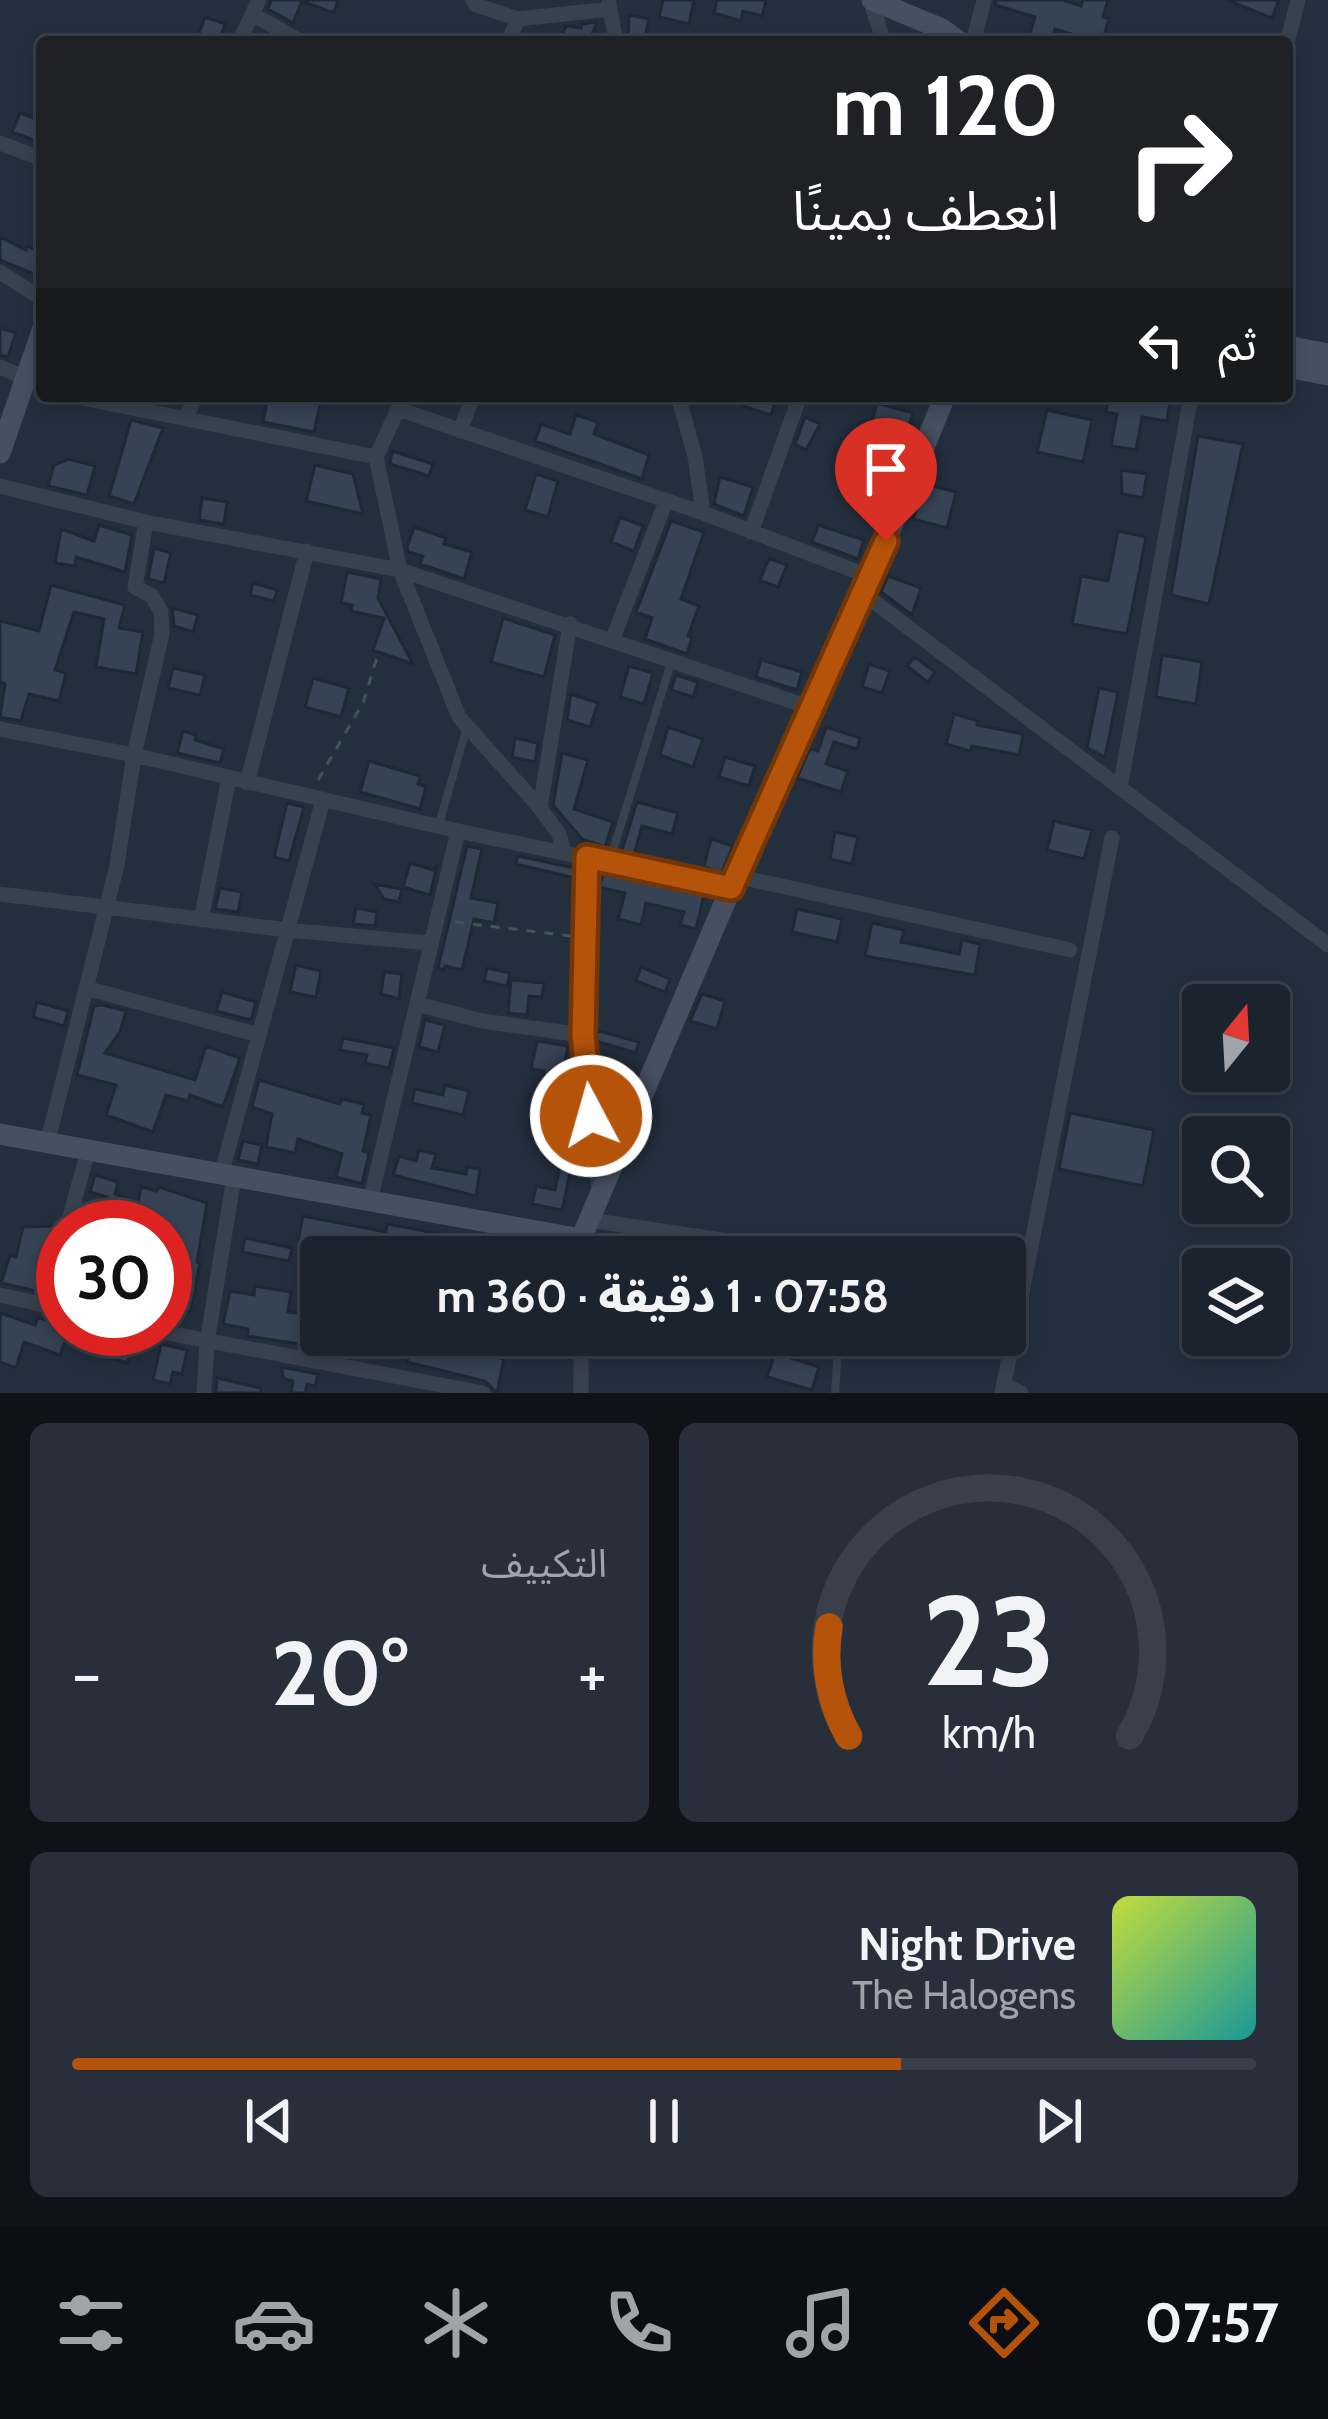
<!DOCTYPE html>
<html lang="ar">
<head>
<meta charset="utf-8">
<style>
	:root { --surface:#1b232e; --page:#282f3a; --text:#f1f3f6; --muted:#a0a4aa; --line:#39404a; --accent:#b45309 }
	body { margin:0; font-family:Cabin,"Noto Sans Arabic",sans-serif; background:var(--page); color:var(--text); direction:rtl; height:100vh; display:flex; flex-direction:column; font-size:45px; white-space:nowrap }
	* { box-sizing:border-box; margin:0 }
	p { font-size:39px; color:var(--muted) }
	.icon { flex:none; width:66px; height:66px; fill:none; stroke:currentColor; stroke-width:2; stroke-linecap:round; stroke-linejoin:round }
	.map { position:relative; height:1393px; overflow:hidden; direction:ltr }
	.details { display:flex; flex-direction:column; gap:30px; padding:30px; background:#0f1319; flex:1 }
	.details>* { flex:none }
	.guide { position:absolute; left:36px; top:36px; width:1257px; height:366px; border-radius:12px; box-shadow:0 6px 18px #0003,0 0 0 3px var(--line); direction:rtl; background:#202124; color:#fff; overflow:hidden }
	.needle { width:78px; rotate:18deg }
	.controls { position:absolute; left:1182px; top:984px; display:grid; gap:24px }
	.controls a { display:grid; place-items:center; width:108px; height:108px; border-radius:12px; background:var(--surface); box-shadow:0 6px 18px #0003,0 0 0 3px var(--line); font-size:60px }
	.speed { position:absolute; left:36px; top:1200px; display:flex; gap:24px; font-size:60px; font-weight:700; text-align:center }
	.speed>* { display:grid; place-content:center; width:156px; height:156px; border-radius:50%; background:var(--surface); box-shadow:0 6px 18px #0003,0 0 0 3px var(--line); line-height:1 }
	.speed .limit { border:18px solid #d22; background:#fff; color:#111 }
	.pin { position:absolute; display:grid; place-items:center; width:102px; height:102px; color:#fff; margin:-123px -51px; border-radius:50% 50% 50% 0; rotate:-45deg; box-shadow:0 0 12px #0007 }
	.pin .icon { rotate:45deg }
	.me { position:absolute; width:132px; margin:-66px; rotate:354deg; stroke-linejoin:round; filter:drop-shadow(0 0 9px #0008) }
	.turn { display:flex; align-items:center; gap:42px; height:252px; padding:0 36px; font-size:54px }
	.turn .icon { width:156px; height:156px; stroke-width:2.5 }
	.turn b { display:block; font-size:84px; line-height:102px }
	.then { display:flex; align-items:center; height:114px; padding:0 36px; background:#0003; gap:24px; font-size:45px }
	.big { font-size:90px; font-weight:800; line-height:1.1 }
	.details .tile { flex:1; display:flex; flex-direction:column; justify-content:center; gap:18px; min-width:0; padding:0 42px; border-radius:18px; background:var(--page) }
	.details .dial { align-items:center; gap:0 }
	.dial svg { height:312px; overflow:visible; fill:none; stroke:var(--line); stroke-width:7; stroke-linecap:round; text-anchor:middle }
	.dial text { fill:var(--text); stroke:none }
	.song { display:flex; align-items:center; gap:36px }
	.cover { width:144px; height:144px; border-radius:18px; background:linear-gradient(135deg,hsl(70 70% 55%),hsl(180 70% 35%)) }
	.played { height:12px; border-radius:6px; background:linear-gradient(90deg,var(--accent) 70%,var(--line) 70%) }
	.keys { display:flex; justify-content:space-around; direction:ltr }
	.heat { display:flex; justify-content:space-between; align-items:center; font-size:66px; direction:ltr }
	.details .tiles { flex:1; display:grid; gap:30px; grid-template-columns:1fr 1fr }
	.tile:last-child { grid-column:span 2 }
	.trip { position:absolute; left:300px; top:1236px; width:726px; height:120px; border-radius:12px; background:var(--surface); box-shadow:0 6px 18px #0003,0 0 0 3px var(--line); font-weight:800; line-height:120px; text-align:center; direction:rtl }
	.menu { display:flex; height:192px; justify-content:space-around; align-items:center; background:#0b0e12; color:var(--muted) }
	.menu .icon { width:84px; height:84px }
	.menu .current { color:var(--accent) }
	.menu b { font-size:54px; color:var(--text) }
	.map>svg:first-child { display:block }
</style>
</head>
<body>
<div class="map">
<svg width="1328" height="1393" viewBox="0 0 1328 1393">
	<rect width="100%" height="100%" fill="#242f3e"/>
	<!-- building -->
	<path fill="#364354" stroke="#1f2835" stroke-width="3" d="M271,0h67l-4,13 -32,-12 -9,22 -25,-14z
		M663,0h31l-5,24 -30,-7z
		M717,0h49l-4,16 -19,-5 -2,10 -27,-8z
		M996,0h67l18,6 2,-6h25l-5,17 6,2 -7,23h-25l1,-6 -23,-7 -4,13h-24l8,-25 -40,-12z
		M1227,0h52l-7,18z
		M629,15l20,4 -5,23h-16z
		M205,17l20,7 -6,18h-23z
		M597,22l-8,20h-30l7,-16 15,2 1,-4z
		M20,113l22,8 -3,21 -27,-10z
		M0,237l26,13 1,-4 15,7 -3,23 -39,-16z
		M0,328l16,5 -8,24 -8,-2z
		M268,396h54l-8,36 -51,-10z
		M745,396h32l-6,19 -29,-9z
		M1108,396h63l-4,25 -25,-4 -6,33 -25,-4 6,-32 -11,-2z
		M877,403l36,10 -14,46 -35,-10z
		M1047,410l45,10 -9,42 -46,-10z
		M576,415l22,7 -4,12 55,21 -7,24 -107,-38 6,-17 29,10z
		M805,417l15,7 -14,26 -11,-6z
		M131,420l32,8 -29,76 -25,-8z
		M1198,436l45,8 -34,160 -38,-9z
		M392,451l41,13 -4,12 -39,-12z
		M69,459l26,7 -8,29 -39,-9 6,-21z
		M315,465l38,9 10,40 -57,-13z
		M1121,470l26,4 -4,24 -21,-4z
		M536,474l22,7 -10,36 -23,-7z
		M720,477l33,10 -9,29 -30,-12z
		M925,484l31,8 -9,36 -34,-9z
		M202,498l25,4 -3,22 -25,-4z
		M620,517l23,9 -9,25 -23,-9z
		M671,521l33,11 -23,67 18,7 -11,30 4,1 -5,17 -42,-15 7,-21 -16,-6z
		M99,525l33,10 -7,37 -49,-15 -1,9 -20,-3 6,-34 33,12z
		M818,525l46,15 -6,19 -46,-17z
		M414,527l32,11 -2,6 28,8 -8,27 -44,-15 3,-8 -15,-4 -1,-5z
		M1118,531l28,6 -19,97 -55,-10 9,-48 27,5z
		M154,548l17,5 -7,30 -16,-4z
		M769,558l18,7 -9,22 -18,-7z
		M347,572l34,7 -3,19 35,66 -40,-14 11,-32 -33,-7 1,-6 -11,-2z
		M888,576l33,12 -9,27 -31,-23z
		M253,583l24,7 -3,11 -24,-6z
		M51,585l74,20 -6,23 24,4 -7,42 -40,-7 8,-48 -30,-7 -19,58 11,3 -7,28 -30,-7 -8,27 -21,-4 5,-33 -5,-2v-61l39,10z
		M172,608l26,7 -5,17 -19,-6z
		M503,618l52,17 -11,42 -53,-15z
		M1162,655l40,7 -6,42 -40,-7z
		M915,657l20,15 -7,10 -21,-16z
		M761,660l41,12 -5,18 -41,-13z
		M869,664l21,7 -8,22 -20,-6z
		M629,666l24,7 -9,31 -24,-7z
		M173,668l32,7 -5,20 -32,-7z
		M676,675l22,7 -5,15 -22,-7z
		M313,678l36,10 -8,29 -36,-10z
		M1099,688l19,4 -13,65 -18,-9z
		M571,694l27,9 -8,24 -23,-7z
		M954,714l24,7 -1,4 46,9 -4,21 -47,-9 -2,5 -24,-7z
		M668,727l35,12 -10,28 -33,-12z
		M826,727l34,11 -3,11 -23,-7 -8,22 22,7 -7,21 -44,-14 13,-30 8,3z
		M183,731l13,4 -1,5 29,9 -4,14 -43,-10z
		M515,738l23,5 -3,19 -23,-5z
		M562,753l26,7 -14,49 39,13 -8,25 -23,-8 -29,-34z
		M725,757l30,9 -6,20 -30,-9z
		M369,761l51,15 -2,8 8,3 -6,22 -60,-17z
		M637,802l41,11 -6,21 -30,-8 -8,29 -13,-2z
		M287,803l17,4 -15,54 -15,-4z
		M1054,821l38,9 -8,29 -37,-9z
		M835,832l23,5 -6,27 -22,-5z
		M711,839l22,7 -12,28 -17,-8z
		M467,846l15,3 -11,49 27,5 -4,20 -20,-4 -12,51 -17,-4 -1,4 -6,-2z
		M518,856l57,12v10l-59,-14z
		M410,863l23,7 4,-4 -7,29 -27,-8z
		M603,874l101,21 -8,34 -16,-4 4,-13 -38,-9 -5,22 -23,-6 7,-26 -26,-6z
		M374,884l28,5 -3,13 -15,-3z
		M220,888l22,4 -4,20 -23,-3z
		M356,908l21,4 -2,14 -22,-2z
		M797,909l45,10 -5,23 -45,-10z
		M872,923l32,7 -3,12 58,12 3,-14 18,4 -5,31 -110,-19z
		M296,965l25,6 -5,26 -26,-5z
		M641,967l29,12 -5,13 -29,-11z
		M487,968l23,5 -3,13 -23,-5z
		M384,972l18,2 -3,25 -18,-5z
		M511,980l33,3 -2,14 -13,-1 -2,19 -19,-2z
		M222,992l34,10 -5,18 -35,-9z
		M702,994l23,7 -8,28 -27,-8z
		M37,1002l31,9 -4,15 -31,-9z
		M103,1005l23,6 -6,21 -15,21 90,27 11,-34 34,12 -17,49 -33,-12 -2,6 -22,-6 -13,37 -47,-17 10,-30 -39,-10 17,-69z
		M425,1020l20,5 -7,27 -19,-5z
		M595,1030l44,12 -3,11 -40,-12z
		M343,1038l51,10 -5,20 -24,-5 2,-8 -27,-5z
		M537,1041l31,5 -9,45 18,1 1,26 -35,-1 1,-46 -13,-2z
		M259,1080l81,24 1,-5 23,5 -2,9 9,2 -8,36 6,2 -7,31 -26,-7 6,-23 -44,-15 -3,14 -29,-6 6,-33 -20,-7z
		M445,1085l24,6 -6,24 -51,-12 3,-14 28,6z
		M1070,1113l84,17 -11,56 -84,-17z
		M243,1141l19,4 -4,19 -20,-4z
		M419,1150l17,4 -4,14 34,6 1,-7 13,2 -4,27 -83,-21 6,-19 17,5z
		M560,1166l11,3 -9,41 -30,-6 4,-18 19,4z
		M95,1175l23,7 -3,12 23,8 3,-15 16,4 2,-4 48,16 -10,59 3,1 -10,49 -25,-6 6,-30 -6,-1v-48h-31l-33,-11 6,-19 -17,-5z
		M303,1216l83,16 1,-8 86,16 -3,17h-34l-28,-6 -1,6h-75l3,-8 -37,-8z
		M54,1226l-18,65 -35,-8 9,-28 6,2 7,-30z
		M245,1238l47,10 -3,13 -47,-9z
		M255,1286l36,6 -3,20 26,3 -3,20h45l-4,17 -105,-16 1,-7 -25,-5 7,-33 24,4z
		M0,1313l35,12 3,-8 31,12 -9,26 -36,-13 -8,26 -16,-6z
		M112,1332l23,7 -8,24 -22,-7z
		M413,1335h25l-2,9 68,15 -7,34 -12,-12 -78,-19z
		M516,1335h27l-4,18 -26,-5z
		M161,1344l26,6 -5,24 -9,-2 -3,12 -17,-4z
		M775,1353l44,14 -7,23 -45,-13z
		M281,1367l37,7 -3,12 -8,-2 -2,9h-14l2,-12 -9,-2z
		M217,1378l44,10v5h-45z"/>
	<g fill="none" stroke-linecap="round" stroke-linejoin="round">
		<!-- path -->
		<path stroke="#3f5557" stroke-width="3" stroke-dasharray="9 9" stroke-linecap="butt" d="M318,780l45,-77 16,-52
			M455,922l116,14"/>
		<!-- lane -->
		<path stroke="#38414e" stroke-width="8" d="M439,824l28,-97
			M610,860l61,-197
			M835,1393l4,-58"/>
		<!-- street -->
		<path stroke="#38414e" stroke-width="15" d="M473,0l3,5 42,14
			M870,0l14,42
			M609,3l7,39
			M252,14l50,28
			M239,42l20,-42
			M508,42l10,-23 92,-10
			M973,42l11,-42
			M1287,43l11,-43
			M0,143l42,16
			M0,272l42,27
			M0,367l23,10
			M72,396l304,61
			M404,396l-28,61 24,113 59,147 81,91 19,26 5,18
			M678,396l17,60 8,57
			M398,409l305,104 168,64
			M186,418l10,-22
			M460,431l13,-35
			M0,486l146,36 254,48 412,138
			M751,532l49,-136
			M864,594l464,351
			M612,641l54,-140
			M0,729l134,26 324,76 273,57
			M247,783l60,-232
			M1120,788l71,-392
			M540,808l30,-184
			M587,857l-4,178 16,154
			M736,876l334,74
			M0,894l287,36 142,13
			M201,920l28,-142
			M86,988l173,47
			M417,1004l65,17 101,14
			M47,1144l70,-279 17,-110 28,-121 -1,-22 -9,-16 -17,-9 11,-65
			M221,1175l102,-375
			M370,1201l88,-370
			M589,1220l246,37
			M67,1227l21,-76
			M0,1295l63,14
			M46,1305l17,-63
			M147,1329l336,64
			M1004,1385l17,8
			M204,1393l3,-50 27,-166
			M581,1393v-58
			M1002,1393l110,-555"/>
		<!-- secondary -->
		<path stroke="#465061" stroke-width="21" d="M872,0l70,29 18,13
			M1287,346l41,8
			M1287,367l41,8
			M0,453l42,-122
			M0,1134l581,105 150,-351 140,-311 74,-181"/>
	</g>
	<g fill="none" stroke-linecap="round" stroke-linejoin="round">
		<defs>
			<path id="route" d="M591,1116l-8,-81 4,-178 144,31 155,-347"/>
		</defs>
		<!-- route casing -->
		<use href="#route" stroke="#753606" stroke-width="30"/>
		<!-- route -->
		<use href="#route" stroke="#b45309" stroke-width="21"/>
	</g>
</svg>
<div class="controls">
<a><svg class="needle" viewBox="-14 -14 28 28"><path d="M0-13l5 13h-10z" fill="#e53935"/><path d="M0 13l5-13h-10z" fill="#a0a4aa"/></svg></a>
<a><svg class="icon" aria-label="search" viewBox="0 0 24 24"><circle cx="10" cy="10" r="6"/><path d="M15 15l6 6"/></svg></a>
<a><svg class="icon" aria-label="layers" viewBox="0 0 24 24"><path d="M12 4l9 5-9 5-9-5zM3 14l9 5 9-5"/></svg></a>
</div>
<div class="speed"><div class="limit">30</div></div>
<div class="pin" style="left:886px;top:541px;background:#d93025"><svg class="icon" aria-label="arrive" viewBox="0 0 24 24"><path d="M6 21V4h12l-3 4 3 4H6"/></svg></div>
<svg class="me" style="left:591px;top:1116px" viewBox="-20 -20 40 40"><circle r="17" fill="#b45309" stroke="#fff" stroke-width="3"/><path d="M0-11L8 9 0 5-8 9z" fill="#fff"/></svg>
<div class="trip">07:58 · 1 دقيقة · 360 m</div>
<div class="guide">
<div class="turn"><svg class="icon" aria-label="right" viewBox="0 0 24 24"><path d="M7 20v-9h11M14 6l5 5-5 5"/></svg><div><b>120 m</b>انعطف يمينًا</div></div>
<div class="then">ثم<svg class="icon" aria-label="left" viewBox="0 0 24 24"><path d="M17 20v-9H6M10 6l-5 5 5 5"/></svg></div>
</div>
</div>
<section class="details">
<div class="tiles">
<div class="tile dial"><svg viewBox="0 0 100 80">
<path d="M14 69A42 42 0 1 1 86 69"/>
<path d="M14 69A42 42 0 0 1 9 41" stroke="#b45309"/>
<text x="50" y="56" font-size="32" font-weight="700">23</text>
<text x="50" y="72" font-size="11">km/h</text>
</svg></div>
<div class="tile"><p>التكييف</p>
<div class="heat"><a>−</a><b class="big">20°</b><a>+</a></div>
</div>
<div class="tile">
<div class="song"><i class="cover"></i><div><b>Night Drive</b><p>The Halogens</p></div></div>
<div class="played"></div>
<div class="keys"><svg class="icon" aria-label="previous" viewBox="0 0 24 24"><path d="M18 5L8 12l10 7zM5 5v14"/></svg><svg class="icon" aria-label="pause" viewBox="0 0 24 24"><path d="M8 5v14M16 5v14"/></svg><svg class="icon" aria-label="next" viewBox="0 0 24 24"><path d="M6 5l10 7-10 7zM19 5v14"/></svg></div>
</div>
</div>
</section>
<nav class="menu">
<b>07:57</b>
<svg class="icon current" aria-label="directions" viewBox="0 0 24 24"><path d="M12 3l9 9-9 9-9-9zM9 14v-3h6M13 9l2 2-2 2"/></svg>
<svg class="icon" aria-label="music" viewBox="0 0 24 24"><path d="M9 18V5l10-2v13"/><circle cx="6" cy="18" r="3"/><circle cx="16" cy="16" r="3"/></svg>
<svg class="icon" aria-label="phone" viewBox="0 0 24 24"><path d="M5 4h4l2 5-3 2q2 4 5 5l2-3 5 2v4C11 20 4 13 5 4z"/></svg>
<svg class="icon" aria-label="climate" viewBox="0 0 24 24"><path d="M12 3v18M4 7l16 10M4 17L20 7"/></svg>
<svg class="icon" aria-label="car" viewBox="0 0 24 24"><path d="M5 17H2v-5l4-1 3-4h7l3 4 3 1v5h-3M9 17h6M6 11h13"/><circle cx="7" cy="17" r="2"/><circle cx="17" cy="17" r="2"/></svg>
<svg class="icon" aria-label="filters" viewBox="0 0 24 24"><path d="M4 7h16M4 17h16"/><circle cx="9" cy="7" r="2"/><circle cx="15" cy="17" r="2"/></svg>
</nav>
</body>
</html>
